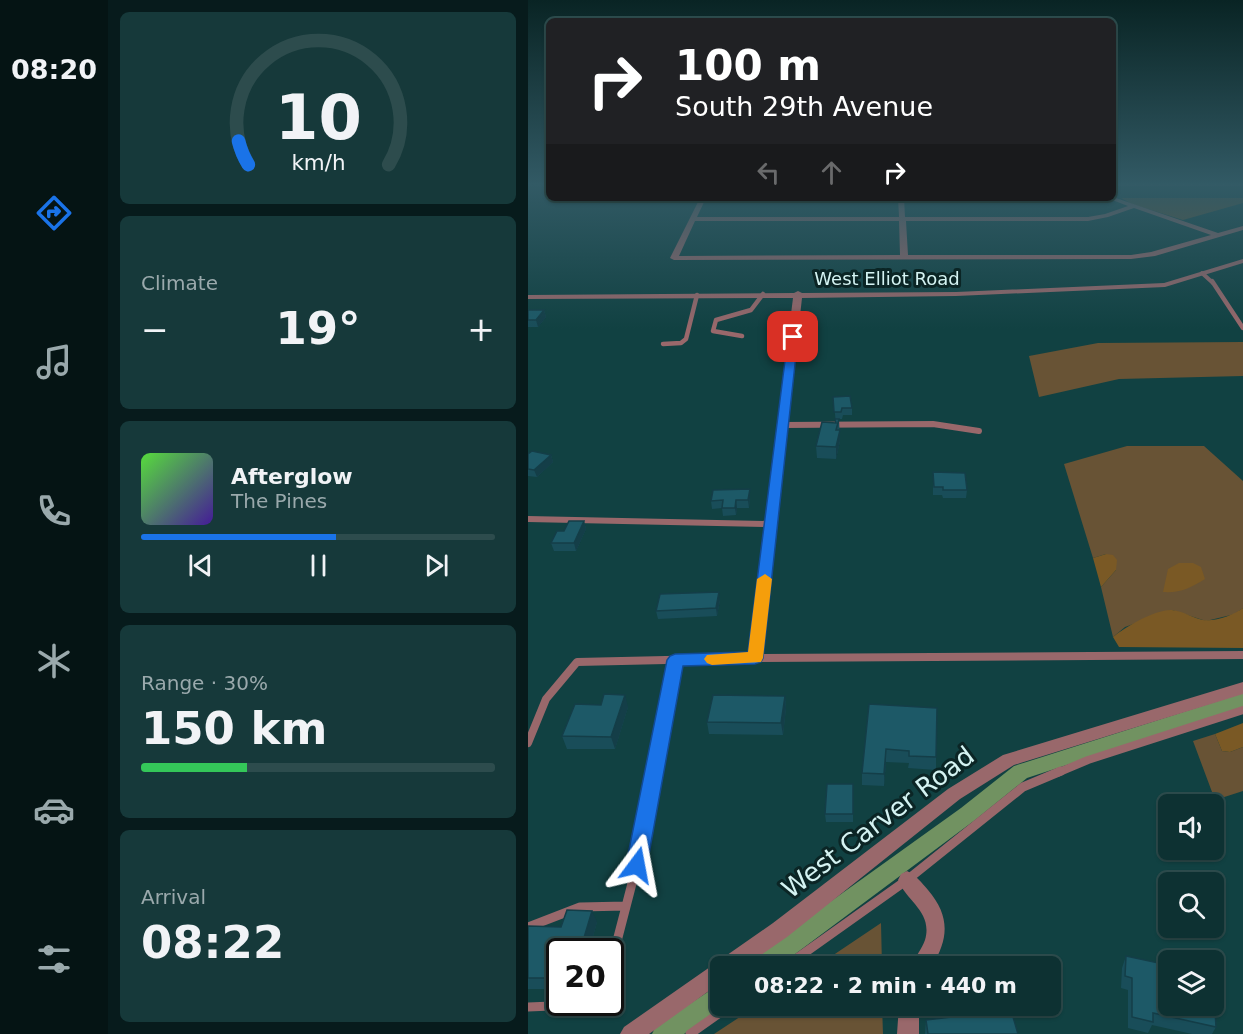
<!DOCTYPE html>
<html lang="en">
<head>
<meta charset="utf-8">
<style>
	:root { --surface:#0d3132; --page:#16393a; --text:#f1f3f6; --muted:#9aa9ac; --line:#2d4c4d; --accent:#1a73e8 }
	body { margin:0; font-family:"DejaVu Sans",sans-serif; background:var(--page); color:var(--text); height:100vh; display:flex; flex-direction:column; font-size:22px; white-space:nowrap }
	* { box-sizing:border-box; margin:0 }
	p { font-size:20px; color:var(--muted) }
	.icon { flex:none; width:33px; height:33px; fill:none; stroke:currentColor; stroke-width:2; stroke-linecap:round; stroke-linejoin:round }
	.map { position:relative; flex:1; overflow:hidden }
	.details { display:flex; flex-direction:column; gap:12px; padding:12px; background:#071b1c; width:420px }
	.details>* { flex:none }
	.top-card { position:absolute; left:18px; top:18px; width:570px; height:183px; border-radius:9px; box-shadow:0 2px 4px #0004,0 0 0 2px var(--line); background:#202124; color:#fff; overflow:hidden }
	.fabs { position:absolute; left:630px; top:794px; display:grid; gap:12px }
	.fabs a { display:grid; place-items:center; width:66px; height:66px; border-radius:9px; background:var(--surface); box-shadow:0 2px 4px #0004,0 0 0 2px var(--line); font-size:30px }
	.speed { position:absolute; left:18px; top:938px; display:flex; gap:12px; font-size:30px; font-weight:700; text-align:center }
	.speed>* { display:grid; place-content:center; width:78px; height:78px; border-radius:50%; background:var(--surface); box-shadow:0 2px 4px #0004,0 0 0 2px var(--line); line-height:1 }
	.speed .limit { border:3px solid #111; border-radius:9px; background:#fff; color:#111 }
	.pin { position:absolute; display:grid; place-items:center; width:51px; height:51px; color:#fff; margin:-26px; border-radius:12px; box-shadow:0 3px 9px #0006 }
	.me { position:absolute; width:66px; margin:-33px; rotate:13deg; stroke-linejoin:round; filter:drop-shadow(0 0 4px #0008) }
	.turn { display:flex; align-items:center; gap:21px; height:126px; padding:0 30px; font-size:27px }
	.turn .icon { width:78px; height:78px; stroke-width:2.5 }
	.turn b { display:block; font-size:42px; line-height:51px }
	.lanes { display:flex; align-items:center; height:57px; padding:0 30px; background:#0003; justify-content:center; gap:30px; direction:ltr }
	.lanes .off { opacity:.35 }
	.big { font-size:45px; font-weight:600; line-height:1.1 }
	.details .tile { flex:1; display:flex; flex-direction:column; justify-content:center; gap:9px; min-width:0; padding:0 21px; border-radius:9px; background:var(--page) }
	.details .dial { align-items:center; gap:0 }
	.dial svg { height:156px; overflow:visible; fill:none; stroke:var(--line); stroke-width:7; stroke-linecap:round; text-anchor:middle }
	.dial text { fill:var(--text); stroke:none }
	.song { display:flex; align-items:center; gap:18px }
	.cover { width:72px; height:72px; border-radius:9px; background:linear-gradient(135deg,hsl(110 70% 55%),hsl(260 70% 35%)) }
	.played { height:6px; border-radius:3px; background:linear-gradient(90deg,var(--accent) 55%,var(--line) 55%) }
	.keys { display:flex; justify-content:space-around; direction:ltr }
	.heat { display:flex; justify-content:space-between; align-items:center; font-size:33px; direction:ltr }
	.charge { height:9px; border-radius:4px; background:linear-gradient(90deg,#34c759 30%,var(--line) 0) }
	.trip { position:absolute; left:182px; top:956px; width:351px; height:60px; border-radius:9px; background:var(--surface); box-shadow:0 2px 4px #0004,0 0 0 2px var(--line); font-weight:600; line-height:60px; text-align:center }
	main { display:flex; flex:1; min-height:0 }
	.tab-bar { display:flex; flex-direction:column; width:108px; justify-content:space-around; align-items:center; background:#051414; color:var(--muted) }
	.tab-bar .icon { width:42px; height:42px }
	.tab-bar .active { color:var(--accent) }
	.tab-bar b { font-size:27px; color:var(--text) }
	.map>svg:first-child { display:block }
</style>
</head>
<body>
<main>
<nav class="tab-bar">
<b>08:20</b>
<svg class="icon active" aria-label="directions" viewBox="0 0 24 24"><path d="M12 3l9 9-9 9-9-9zM9 14v-3h6M13 9l2 2-2 2"/></svg>
<svg class="icon" aria-label="music" viewBox="0 0 24 24"><path d="M9 18V5l10-2v13"/><circle cx="6" cy="18" r="3"/><circle cx="16" cy="16" r="3"/></svg>
<svg class="icon" aria-label="phone" viewBox="0 0 24 24"><path d="M5 4h4l2 5-3 2q2 4 5 5l2-3 5 2v4C11 20 4 13 5 4z"/></svg>
<svg class="icon" aria-label="climate" viewBox="0 0 24 24"><path d="M12 3v18M4 7l16 10M4 17L20 7"/></svg>
<svg class="icon" aria-label="car" viewBox="0 0 24 24"><path d="M5 17H2v-5l4-1 3-4h7l3 4 3 1v5h-3M9 17h6M6 11h13"/><circle cx="7" cy="17" r="2"/><circle cx="17" cy="17" r="2"/></svg>
<svg class="icon" aria-label="filters" viewBox="0 0 24 24"><path d="M4 7h16M4 17h16"/><circle cx="9" cy="7" r="2"/><circle cx="15" cy="17" r="2"/></svg>
</nav>
<section class="details">
<div class="tile dial"><svg viewBox="0 0 100 80">
<path d="M14 69A42 42 0 1 1 86 69"/>
<path d="M14 69A42 42 0 0 1 9 57" stroke="#1a73e8"/>
<text x="50" y="56" font-size="32" font-weight="700">10</text>
<text x="50" y="72" font-size="11">km/h</text>
</svg></div>
<div class="tile"><p>Climate</p>
<div class="heat"><a>−</a><b class="big">19°</b><a>+</a></div>
</div>
<div class="tile">
<div class="song"><i class="cover"></i><div><b>Afterglow</b><p>The Pines</p></div></div>
<div class="played"></div>
<div class="keys"><svg class="icon" aria-label="previous" viewBox="0 0 24 24"><path d="M18 5L8 12l10 7zM5 5v14"/></svg><svg class="icon" aria-label="pause" viewBox="0 0 24 24"><path d="M8 5v14M16 5v14"/></svg><svg class="icon" aria-label="next" viewBox="0 0 24 24"><path d="M6 5l10 7-10 7zM19 5v14"/></svg></div>
</div>
<div class="tile"><p>Range · 30%</p><b class="big">150 km</b><div class="charge"></div></div>
<div class="tile"><p>Arrival</p><b class="big">08:22</b></div>
</section>
<div class="map">
<svg width="715" height="1034" viewBox="0 0 715 1034">
	<rect width="100%" height="100%" fill="#114142"/>
	<!-- green -->
	<path fill="#685335" d="M593,198h122v5l-60,17 -51,-16z
		M715,342v34l-124,3 -80,18 -10,-41 69,-13z
		M599,446h77l39,35v127l-8,6 -29,7 -34,-11 -47,17 -12,10 -12,-50 15,-17 -10,-16 -13,4 -29,-94z
		M687,734l7,17 8,1 13,-5v44l-28,9 -22,-59z
		M353,923l1,43h-65z
		M230,1005h124l1,29h-169z"/>
	<!-- forest -->
	<path fill="#7a5925" d="M578,554l7,1 4,5 -1,10 -15,17 -8,-29z
		M665,563l8,4 4,12c-15,9 -24,14 -42,13l5,-23 11,-6z
		M715,608v40l-124,-1 -6,-10c12,-10 43,-28 59,-27 11,1 21,8 31,10 12,2 31,-5 40,-12z
		M715,723v24l-13,5 -8,-1 -7,-17z"/>
	<g fill="none" stroke-linecap="round" stroke-linejoin="round">
		<!-- canal -->
		<path fill="#719261" fill-rule="evenodd" d="M715,693v14l-216,71 -52,42 -196,146h-30l3,-8 209,-150 53,-42z
			M192,984v21h5l-41,29h-32l4,-8z"/>
		<!-- lane-far4 -->
		<path stroke="#99686b" stroke-width="4" d="M674,273l11,10"/>
		<!-- lane-far3 -->
		<path stroke="#99686b" stroke-width="4.5" d="M684,281l31,47
			M214,336l-29,-5 3,-11 35,-10 12,-16
			M135,344l18,-1 5,-4 11,-44"/>
		<!-- lane-far2 -->
		<path stroke="#99686b" stroke-width="6" d="M255,425l150,-1 46,7
			M0,519l242,5"/>
		<!-- lane-far1 -->
		<path stroke="#99686b" stroke-width="8" d="M0,743l18,-44 31,-37 178,-4 488,-3
			M127,773l20,-113
			M529,773l31,-13 155,-50"/>
		<!-- lane -->
		<path stroke="#99686b" stroke-width="9" d="M0,927l52,-20 46,-1
			M258,966l121,-86 116,-93 38,-16
			M82,968l32,-123 13,-74
			M0,1007l48,-2 8,-3
			M162,1034l41,-29"/>
		<!-- street -->
		<path fill="#99686b" fill-rule="evenodd" d="M585,184h130v2h-130z
			M585,197l105,36 25,-7v4l-88,26 -24,3 -457,1 -4,-2 30,-60h6l-9,19h202l-1,-19h6l1,19h183l17,-3 23,-8 -21,-8zM606,208l77,27 -60,17 -20,3h-223l-2,-34h182l20,-4zM167,221h204l1,34 -221,1z
			M715,259v4l-78,24 -209,9 -154,2 -40,360 -2,4 -5,1 -5,-1 -2,-4 45,-360 -265,1v-4l266,-2 4,-2 4,2 154,-1 208,-9z
			M715,682v12l-229,71 -54,34 -173,138 -42,29h-25v17l-71,51h-29l4,-7 149,-104 175,-134 55,-34z
			M379,871c9,4 15,12 21,19 22,26 21,48 4,76h-21c4,-9 11,-17 14,-26 8,-28 -18,-38 -27,-60l3,-6z
			M371,1005h20v29h-22z"/>
	</g>
	<!-- wall -->
	<path fill="#194d59" d="M0,310h16l2,7 -8,10h-10z
		M305,397l19,11v7h-9l-1,4h-3l1,22 -4,18 -19,-1 -1,-12 20,-23z
		M0,454l23,1 2,7 -16,15 -9,-1z
		M405,472l34,18 -1,8h-23l-1,-3h-9z
		M222,489v8l-1,11h-12l-1,7 -13,1 -1,-8 -10,1 -1,-8z
		M56,521l2,8 -10,22h-22l-3,-8 13,-12z
		M192,600l-3,16 -59,3 -2,-8z
		M257,696l1,12 -3,27 -74,-1 -2,-12z
		M341,704l67,53v13l-28,-2 1,-5 -23,-1 -2,24 -22,-1v-12z
		M100,707l-13,42h-48l-5,-13z
		M325,784v38h-27l-1,-8z
		M69,922l-8,29h-29v38h-32v-62h33z
		M598,956l42,49 48,22 -4,7h-20l-40,-9 -4,8 -20,-5v-38l-7,-2 1,-20z
		M398,1020l92,14h-93z"/>
	<!-- shaded-wall -->
	<path fill="#143e48" d="M16,310l2,7 -8,10 -2,-7z
		M312,430v11l-4,18v-12z
		M23,455l2,7 -16,15 -3,-7z
		M222,489v8l-1,11 -1,-8z
		M208,500l1,8 -1,7 -1,-7z
		M56,521l2,8 -10,22 -2,-8z
		M191,592l1,8 -3,16 -1,-8z
		M97,695l3,12 -13,42 -4,-12z
		M257,696l1,12 -3,27 -2,-12z
		M358,749v13l-2,24v-12z
		M64,911l5,11 -8,29h-9z"/>
	<!-- building -->
	<path fill="#1d5967" stroke="#143e48" stroke-width="1.5" d="M0,310h16l-8,10h-8z
		M322,396l2,12h-10l-1,4h-7l-1,-15z
		M307,419h4l-3,11h4l-4,17 -20,-1 6,-24 14,1z
		M4,451l19,4 -17,15 -6,-1v-15z
		M405,472l32,1 2,17h-24v-3h-9z
		M222,489l-2,11h-12l-1,8h-13l1,-8 -12,1 2,-11z
		M41,521h15l-10,22h-23l6,-12h7z
		M191,592l-3,16 -60,3 4,-17z
		M76,694l21,1 -14,42 -49,-1 13,-32 26,1z
		M185,695l72,1 -4,27 -74,-1z
		M341,704l68,4 -1,49 -27,-1v-5l-23,-2 -2,25 -22,-1z
		M299,784h26v30h-28z
		M39,910l25,1 -12,40h-20v27h-32v-52l33,1z
		M598,956l42,9v40h46v-11l2,33 -63,-14v9l-21,-5v-39l-7,-2z
		M483,1010l7,24h-90l-2,-14z"/>
	<!-- sky -->
	<linearGradient id="sky" x2="0" y2="1"><stop stop-color="#092424"/><stop offset="0.56" stop-color="#325a65"/><stop offset="1" stop-color="#325a65" stop-opacity="0"/></linearGradient>
	<rect width="715" height="329" fill="url(#sky)"/>
	<!-- route -->
	<path fill="#1a73e8" stroke="#114b97" stroke-width="1.5" d="M265,334l5,3 -35,321 -2,4 -6,2 -72,2 -36,199 -3,7 -7,3 -8,-3 -3,-7 41,-205 3,-4 5,-2 73,-2 40,-315z"/>
	<!-- slow -->
	<path fill="#f59e0b" d="M237,574l7,5 -9,79 -2,4 -49,3 -5,-2 -3,-4 3,-4 41,-3 9,-73z"/>
	<g text-anchor="middle" dominant-baseline="central" stroke-width="6" stroke-linejoin="round" paint-order="stroke">
		<!-- far-street labels -->
		<g font-size="18" fill="#d4f3f2" stroke="#0b2525">
			<text x="359" y="278">West Elliot Road</text>
		</g>
		<!-- near-street labels -->
		<g font-size="26" fill="#d4f3f2" stroke="#0b2525">
			<text transform="translate(350 822) rotate(-37)">West Carver Road</text>
		</g>
	</g>
</svg>
<div class="fabs">
<a><svg class="icon" aria-label="sound" viewBox="0 0 24 24"><path d="M4 9h4l5-4v14l-5-4H4zM17 9q2 3 0 6"/></svg></a>
<a><svg class="icon" aria-label="search" viewBox="0 0 24 24"><circle cx="10" cy="10" r="6"/><path d="M15 15l6 6"/></svg></a>
<a><svg class="icon" aria-label="layers" viewBox="0 0 24 24"><path d="M12 4l9 5-9 5-9-5zM3 14l9 5 9-5"/></svg></a>
</div>
<div class="speed"><div class="limit">20</div></div>
<div class="pin" style="left:265px;top:337px;background:#d93025"><svg class="icon" aria-label="arrive" viewBox="0 0 24 24"><path d="M6 21V4h12l-3 4 3 4H6"/></svg></div>
<svg class="me" style="left:109px;top:865px" viewBox="-20 -20 40 40"><path d="M0-17L14 15 0 8-14 15z" fill="#1a73e8" stroke="#fff" stroke-width="4"/></svg>
<div class="trip">08:22 · 2 min · 440 m</div>
<div class="top-card">
<div class="turn"><svg class="icon" aria-label="right" viewBox="0 0 24 24"><path d="M7 20v-9h11M14 6l5 5-5 5"/></svg><div><b>100 m</b>South 29th Avenue</div></div>
<div class="lanes"><svg class="icon off" aria-label="left" viewBox="0 0 24 24"><path d="M17 20v-9H6M10 6l-5 5 5 5"/></svg><svg class="icon off" aria-label="ahead" viewBox="0 0 24 24"><path d="M12 20V5M6 11l6-6 6 6"/></svg><svg class="icon" aria-label="right" viewBox="0 0 24 24"><path d="M7 20v-9h11M14 6l5 5-5 5"/></svg></div>
</div>
</div>
</main>
</body>
</html>
